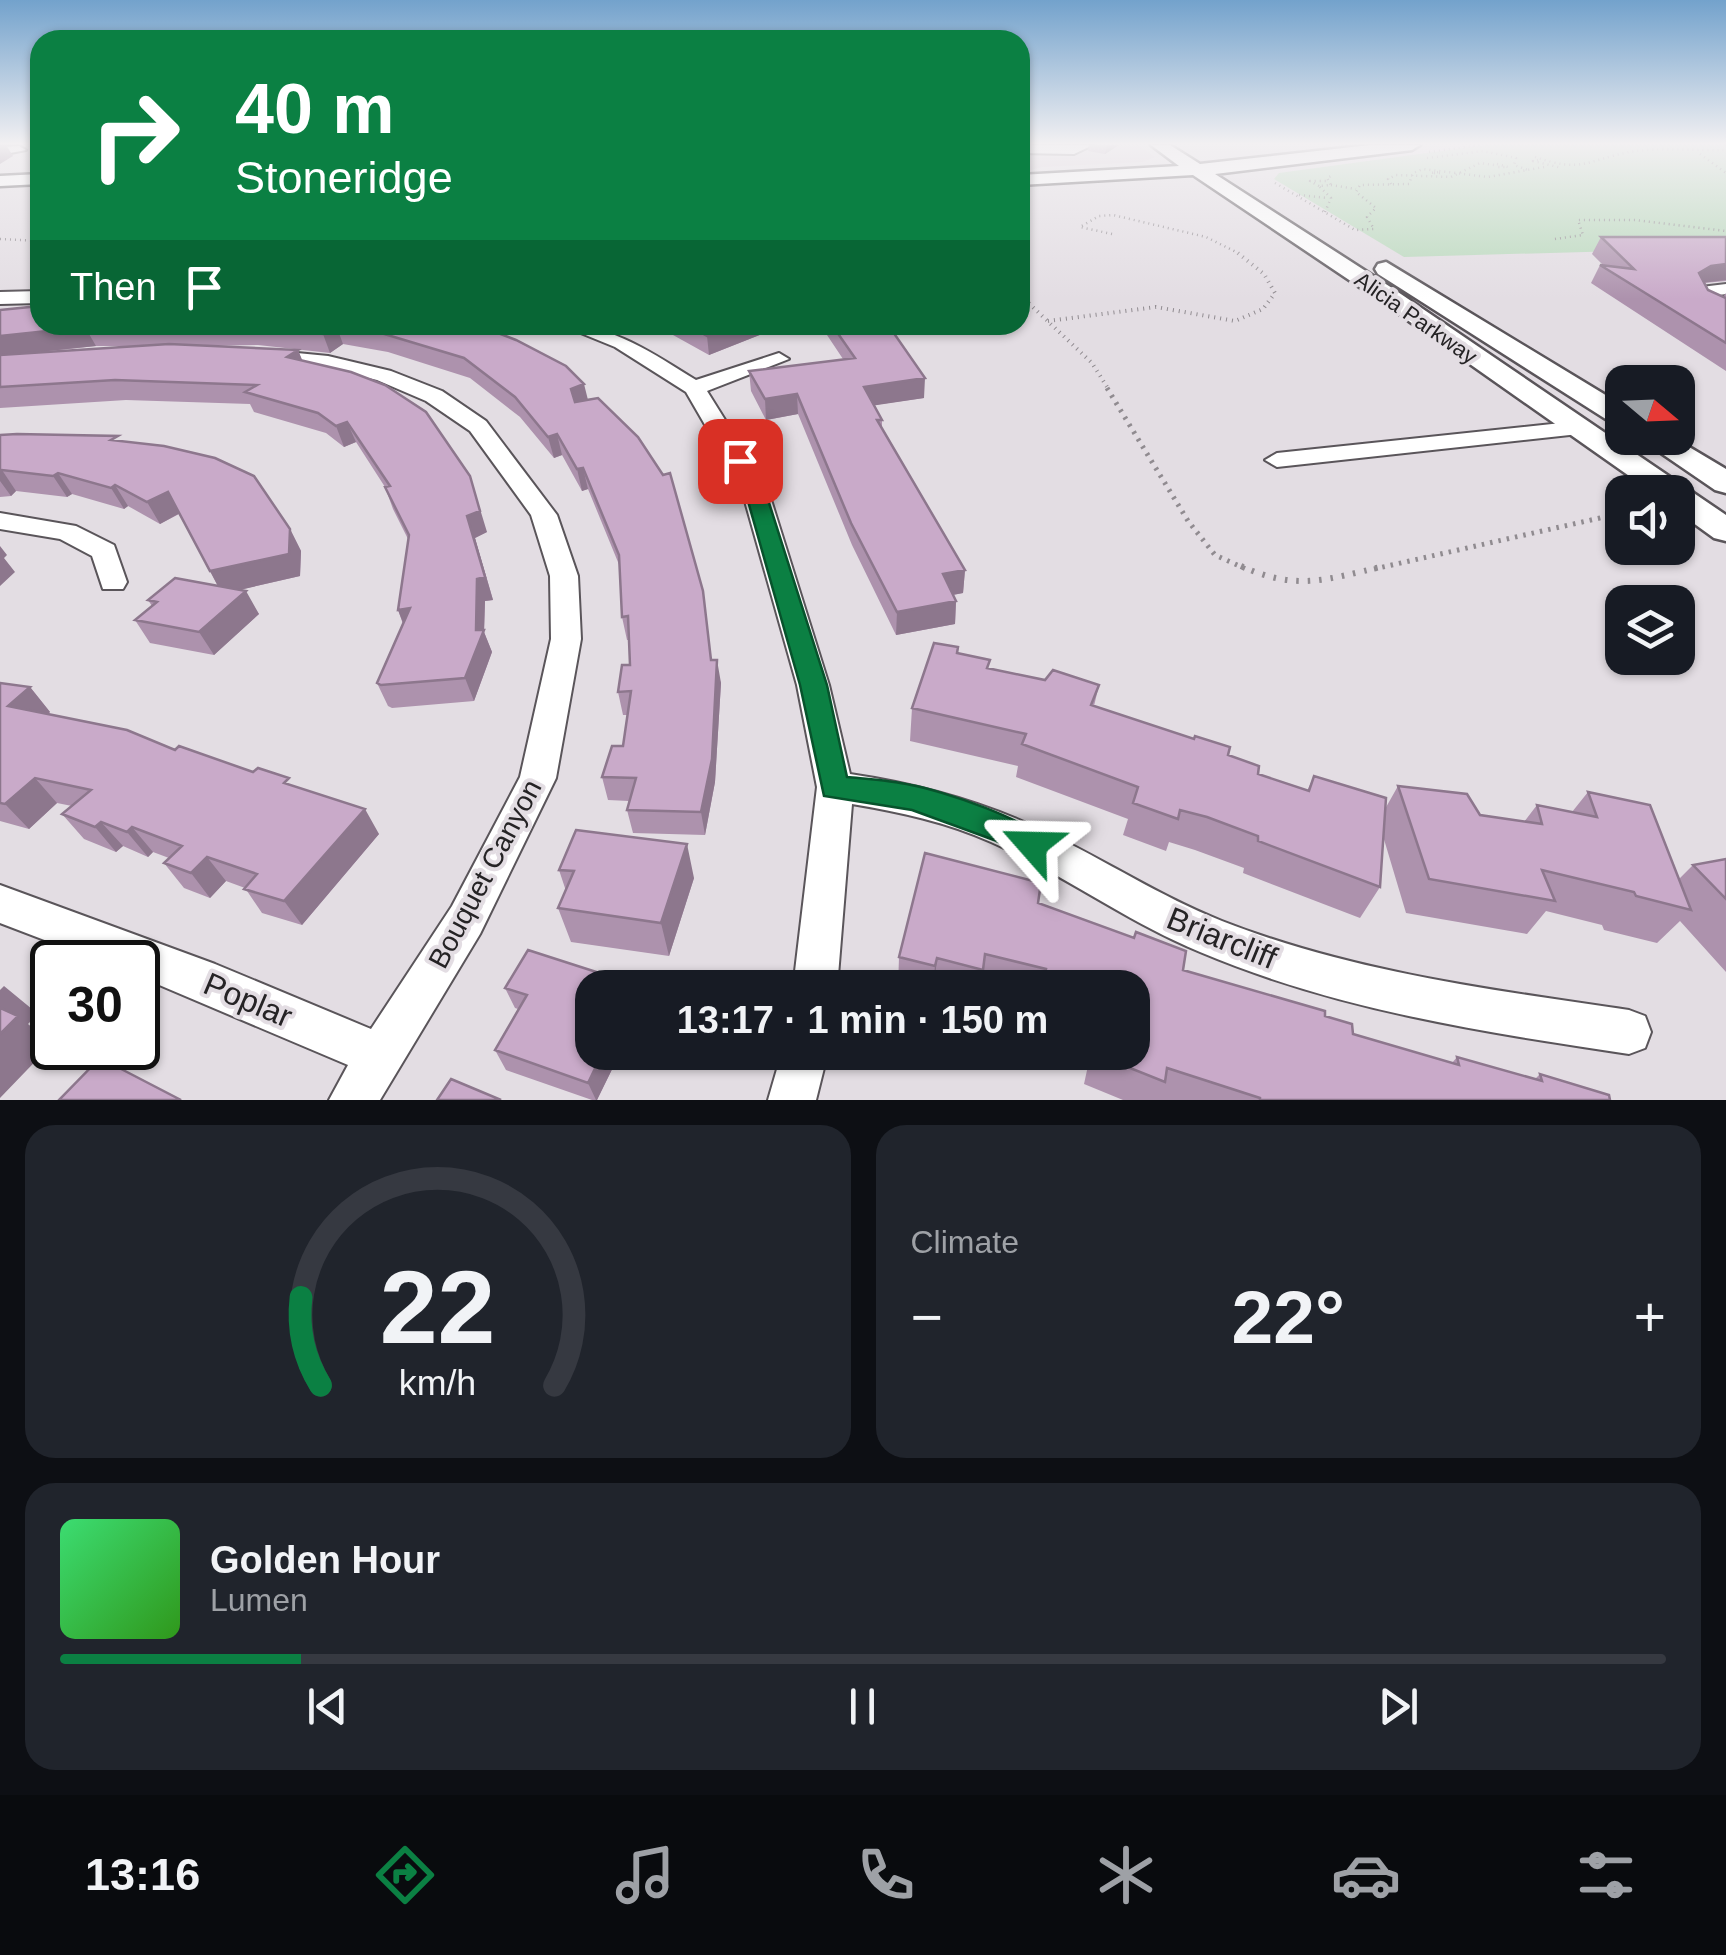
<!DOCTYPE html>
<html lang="en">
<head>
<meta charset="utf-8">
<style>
	:root { --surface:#171b24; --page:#20242c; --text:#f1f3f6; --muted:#9ea1a6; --line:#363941; --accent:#0b8043 }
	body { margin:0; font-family:Helvetica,sans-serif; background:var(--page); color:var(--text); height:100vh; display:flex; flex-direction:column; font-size:38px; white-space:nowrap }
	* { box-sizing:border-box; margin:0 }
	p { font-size:32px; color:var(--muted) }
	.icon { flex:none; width:55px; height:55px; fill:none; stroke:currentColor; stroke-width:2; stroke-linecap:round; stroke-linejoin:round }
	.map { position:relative; height:1100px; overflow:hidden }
	.details { display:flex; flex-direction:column; gap:25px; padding:25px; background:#0d0f14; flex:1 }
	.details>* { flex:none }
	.top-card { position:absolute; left:30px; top:30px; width:1000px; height:305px; border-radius:30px; box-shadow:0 2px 8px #0004; background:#0b8043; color:#fff; overflow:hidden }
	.needle { width:65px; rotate:109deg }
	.controls { position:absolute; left:1605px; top:365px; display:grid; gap:20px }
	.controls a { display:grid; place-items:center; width:90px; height:90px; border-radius:20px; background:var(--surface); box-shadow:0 2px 8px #0004; font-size:50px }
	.speed { position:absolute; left:30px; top:940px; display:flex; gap:20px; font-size:50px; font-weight:700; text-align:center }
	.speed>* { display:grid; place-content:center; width:130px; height:130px; border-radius:50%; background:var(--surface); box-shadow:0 2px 8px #0004; line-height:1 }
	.speed .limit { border:5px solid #111; border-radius:15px; background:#fff; color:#111 }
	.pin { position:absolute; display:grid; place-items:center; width:85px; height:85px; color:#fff; margin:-42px; border-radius:20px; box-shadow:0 5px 15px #0006 }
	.me { position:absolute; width:110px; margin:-55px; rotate:295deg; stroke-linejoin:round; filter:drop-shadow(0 0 8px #0008) }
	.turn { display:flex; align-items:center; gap:35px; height:210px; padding:0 40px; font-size:45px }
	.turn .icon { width:130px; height:130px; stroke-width:2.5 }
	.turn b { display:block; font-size:70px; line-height:85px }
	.then { display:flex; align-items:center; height:95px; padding:0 40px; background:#0003; gap:20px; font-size:38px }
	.big { font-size:75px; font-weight:600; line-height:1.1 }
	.details .tile { flex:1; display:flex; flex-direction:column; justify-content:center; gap:15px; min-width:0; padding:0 35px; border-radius:30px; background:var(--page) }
	.details .dial { align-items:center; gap:0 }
	.dial svg { height:260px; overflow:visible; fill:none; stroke:var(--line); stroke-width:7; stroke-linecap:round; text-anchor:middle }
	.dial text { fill:var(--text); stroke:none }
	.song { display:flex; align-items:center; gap:30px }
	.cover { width:120px; height:120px; border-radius:15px; background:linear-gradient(135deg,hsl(140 70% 55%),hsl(110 70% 35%)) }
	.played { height:10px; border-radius:5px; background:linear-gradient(90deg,var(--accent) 15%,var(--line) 15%) }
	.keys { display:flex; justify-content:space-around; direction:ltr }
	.heat { display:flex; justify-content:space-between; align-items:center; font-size:55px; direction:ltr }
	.details .tiles { flex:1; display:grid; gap:25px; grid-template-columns:1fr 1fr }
	.tile:last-child { grid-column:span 2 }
	.trip { position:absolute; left:575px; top:970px; width:575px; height:100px; border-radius:30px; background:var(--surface); box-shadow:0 2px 8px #0004; font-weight:600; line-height:100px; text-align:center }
	.dock { display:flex; height:160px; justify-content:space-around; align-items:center; background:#090b0e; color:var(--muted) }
	.dock .icon { width:70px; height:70px }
	.dock .on { color:var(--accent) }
	.dock b { font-size:45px; color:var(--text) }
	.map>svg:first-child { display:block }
</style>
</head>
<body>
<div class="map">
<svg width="1726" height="1100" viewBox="0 0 1726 1100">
	<rect width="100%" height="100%" fill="#e3dde3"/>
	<!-- built -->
	<path fill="#dccfda" d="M1020,145h118l17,12 -12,5 -101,5 -22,6z"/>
	<!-- green -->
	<path fill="#b9d9bc" d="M1486,145h240v103l-322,9 -130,-78 5,-6z"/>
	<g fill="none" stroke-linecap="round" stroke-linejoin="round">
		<defs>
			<path id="minor" d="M1020,145h73l-19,9 -54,-1z
				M0,147l19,-1 7,4 -26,5z
				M1726,284v10l-14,2 14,9v14l-27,-14 -7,-13 9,-5z
				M40,291v12l-40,1v-12z
				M561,325c53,0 91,28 135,55l83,-27 10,6 -82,32 60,96 62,198 21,89c68,10 134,28 196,58 59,28 115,65 176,89 130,51 270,69 407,89l16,6 6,16 -6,16 -16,6c-146,-22 -292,-44 -429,-102 -73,-30 -137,-78 -209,-110 -44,-20 -92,-30 -139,-38l-15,184h-44l24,-201 -20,-102 -56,-198 -55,-95 -71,-45z
				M266,350l62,6 63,15 51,20 44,30 71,94 21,61 3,63 -25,139 -76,156 -100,166h-51l19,-35 -210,-89v-14h-36l-102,-39v-38l215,79 156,65 81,-123 68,-129 31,-138 -1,-63 -19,-61 -61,-84 -44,-30 -49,-21 -49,-12 -69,-8 -3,-4 3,-4z
				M1580,421l8,2 4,5 -4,5 -311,34 -12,-7 12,-7z
				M0,513l76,13 38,19 13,37 -4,7h-20l-11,-33 -32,-17 -60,-10z
				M782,1052h46l-12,48h-48z"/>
			<path id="major" d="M1151,145h19l30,19 170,-19h50l-8,5 -197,24 177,114 334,227v26l-12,-3 -36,-26v-20h-26l-276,-194 -183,-123 -173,10v-10l159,-9z
				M40,174v10l-40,2v-10z
				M1386,262l236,143v21l-10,-3 -234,-149 -3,-5 3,-5z
				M1639,438h35l52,31v24l-11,-3z"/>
		</defs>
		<!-- minor casing -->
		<use href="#minor" stroke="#5a555a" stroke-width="4"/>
		<!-- major casing -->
		<use href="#major" stroke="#5a555a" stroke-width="5"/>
		<!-- path-far3 -->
		<path stroke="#908b90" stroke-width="2.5" stroke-dasharray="1 4" stroke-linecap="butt" d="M1429,152l50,-7
			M1700,154l26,19
			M1535,157c47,16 50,4 94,-5 30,-5 66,-1 97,-2
			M1427,158l56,-7 33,7 -2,7 14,5
			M1538,160l-5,1 29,7
			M1497,164l11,3h-10z
			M1438,172l-7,1h9
			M1275,183l80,47 19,-1 -7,-12 9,-9 -20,-16 4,-7 49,-1 4,-11 10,-4 65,8 56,-10
			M1391,184l-3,-5 8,-4 55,2 29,-14 14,2
			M1331,185l25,4
			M1319,186l-9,-5h17
			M1299,195l29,3
			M1325,212l6,-14 -12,-12 12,-1 -4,-7 4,-2
			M1112,234l-32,-7 19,-11 14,-1 93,22 32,16
			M0,239l40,2
			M1555,239l28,-4 -5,-15h57l91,11"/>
		<!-- path-far2 -->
		<path stroke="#908b90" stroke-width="4" stroke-dasharray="1 5" stroke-linecap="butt" d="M1020,295l72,68 17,27
			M1048,321l108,-14 79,14 28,-12 12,-16 -11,-19 -30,-24"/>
		<!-- path-far1 -->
		<path stroke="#908b90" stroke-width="5" stroke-dasharray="2.5 6" stroke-linecap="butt" d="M1107,388l81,133 27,34 31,14
			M1374,569l248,-56"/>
		<!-- path -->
		<path stroke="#908b90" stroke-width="6" stroke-dasharray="2.5 9" stroke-linecap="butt" d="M1241,566c57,26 86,13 144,0"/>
		<!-- minor -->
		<use href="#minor" fill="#fff" fill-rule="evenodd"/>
		<!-- major -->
		<use href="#major" fill="#fff" fill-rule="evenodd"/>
	</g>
	<!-- wall -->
	<path fill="#ad92ad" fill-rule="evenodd" d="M1089,145h30l-14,9 -17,-3z
		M1601,237h125v44l-22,2 4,7 15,7 3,-4v78l-135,-88 9,-18 4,1 -12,-12z
		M0,310l477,15 111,75 124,260 9,23 -6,99 -10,53 -72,-2 -6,-23 2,-9 -21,-1 -6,-23 21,-31 5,-31h-5l-5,-23 12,-27 -1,-25h-2l-5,-23 -2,-50 -32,-78 -6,2 -20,-36 -8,3 -34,-41 -50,-39 -82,-26 -45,-8 -13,9 -72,-8 -54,1 94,4 4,11 185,171 -12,6 18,62 -8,1 -1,31 8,20 -18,49 -82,7 -4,-2 -11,-23 26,-59 -5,-14 10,-71 -15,-30 -8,-22 -29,-45 -12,5 -18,-14 -72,-21 -4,-8 -124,-4 -126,8zM96,346h42l-115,8z
		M655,325h223l46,73 -50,7 8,15v9l83,141 -2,23 -10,2 3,6 -1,23 -59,11 -44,-90 -54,-131 -32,6 -15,-29 -2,-20 94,-12 -16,-24 -52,-6 -66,26z
		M0,435l122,7 168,87 11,22 -1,25 -61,14 20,24 -45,41 -64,-12 -15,-23 17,-14 -4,-6 70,-14 -39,-72 -19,10 -32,-18 -4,3 -52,-15 -5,3 -51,-6 -5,5 -11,1z
		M958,647v6l31,15 56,12 54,5 -5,21 134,49 30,19 49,17 7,-15 71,33 13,-23 82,29 44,7 13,-17 35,7 16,-20 91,87 14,-14 33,-6v113l-46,-51 -23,22 -53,-13 -2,-5 -56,-14 -19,23 -121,-21 -23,-77 -3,51 -20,31 -117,-45 1,-5 -49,-18 -26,-8 -3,9 -43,-16 5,-16 -112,-42 2,-11 -108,-25 2,-33z
		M0,683l30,4 20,25 -2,2 245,72 86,48 -77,91 -40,-12 -17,-25 -19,-7 -16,17 -26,-10 -20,-25 5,-5 -16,-6 -5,5 -25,-11 -7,6 -32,-13 -22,-25 10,-8 -15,-3 -28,26 -29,-8z
		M559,870l135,8 -25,78 -98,-14 -13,-34 8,-17z
		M1038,903l145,67 142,46 28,18 99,29 5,-6 78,22 5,-5 70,26h-487l-39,-16 7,-32h41v-64l-152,-2v2h-82l1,-31z
		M505,988h141l-54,64h45l-3,6 -14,-5 -23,47h-5l-86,-30 -11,-20 23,-41 -3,-1z"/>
	<!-- shaded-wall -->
	<path fill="#8d778d" d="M6,145l7,11 -13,8v-18z
		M1107,145h12l-14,9z
		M1726,264v16l-25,3 -2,-10 12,-7z
		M336,325l7,19 -13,9 -7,-19z
		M737,325h38v4l-66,26 -2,-19z
		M85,327l11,19 -96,10v-20z
		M298,350l8,19 -19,-12z
		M925,378l-1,20 -60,9v-20z
		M584,384l5,20 -13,5 -5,-20z
		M797,394l1,20 -32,6 -1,-21z
		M347,422l9,20 -12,5 -8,-21z
		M557,434l5,21 -8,3 -6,-21z
		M583,468l5,21 -6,2 -5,-22z
		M2,470l14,21 -5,5 -11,-15v-9z
		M58,473l14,21 -5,3 -14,-21z
		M470,476l17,56 -12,6 18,62 -8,1 -1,31 8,20 -18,49 -9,-23 11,-48 1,-51 -10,-63z
		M115,485l13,21 -4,3 -13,-21z
		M168,492l12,21 -20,11 -13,-22z
		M290,529l11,22 -1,25 -78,18 -12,-23z
		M0,546l7,9 -3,3 11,14 -15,14z
		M965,570l-2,23 -22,4 2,-23z
		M246,591l13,23 -45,41 -15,-23z
		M956,601l-1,23 -59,11 1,-23z
		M410,608l-3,25 -9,-23z
		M717,660l4,23 -6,99 -10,53 -4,-23z
		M30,687l20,25 -21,19 -21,-25z
		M35,778l22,25 -28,26 -24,-25z
		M365,809l14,25 -77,91 -18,-24z
		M101,822l22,24 -7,6 -21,-25z
		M132,827l21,25 -5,5 -21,-25z
		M687,844l7,34 -25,78 -8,-33z
		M207,857l19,24 -16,17 -19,-25z
		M937,958l-3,30h-1l2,-22z
		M4,986l34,28 -10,10 24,20 -52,54v-108z
		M603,1052l17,1 -23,47h-1l-8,-17z"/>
	<!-- building -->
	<path fill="#c9aac9" stroke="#8d778d" stroke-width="2.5" d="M1601,237h125v27l-15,2 -12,7 9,17 18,8v45l-126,-78 34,4z
		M40,306v19h296l-13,9 -73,-8 -165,1 -85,9v-26z
		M338,325h139l39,15 50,26 18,18 -13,5 4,13 23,-4 40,39 25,38 7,-2 33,118 8,69h6l-5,99 -11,53 -74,-2 9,-32 -34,-1 10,-31h11l8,-55 -13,1 4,-27h8l-2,-49 -6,1 -3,-62 -36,-87 -6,1 -20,-35 -9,3 -33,-40 -51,-39 -83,-25z
		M687,325h50l-30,11z
		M832,325h46l5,5 8,-1 34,49 -61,9 18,33h-5l88,150 -22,4 13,27 -59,11 -46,-89 -54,-129 -32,5 -16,-28 106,-13z
		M169,344l129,6 -11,7 64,15 34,13 41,27 44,64 10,35 -13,5 18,61 -8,2 -1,51h8l-19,48 -84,7 -4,-2 33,-75 -12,2 11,-75 -24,-48 5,-1 -43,-64 -11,4 -18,-13 -73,-21 12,-7 -142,-5 -115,7v-32z
		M17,434l101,2 -7,4 53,6 51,12 39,18 36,53 -1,25 -79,17 -42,-79 -21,10 -32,-17 -4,3 -53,-15 -5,3 -51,-6 -2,2v-37z
		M175,578l71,13 -47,41 -64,-12 22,-18 -9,-2z
		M934,643l24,4 -1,6 33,7 -3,8 58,12 8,-10 46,15 -8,20 103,34 1,-3 35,11 -2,8 31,11 -1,8 51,17 5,-15 72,22 -6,89 -122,-46v-5l-51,-19 -27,-7 -2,9 -45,-16 5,-16 -116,-43 4,-10 -114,-26z
		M0,683l30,4 -22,19 119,24 48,20 4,-4 74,26 5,-4 31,10 -5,5 81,26 -81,92 -40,-12 13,-15 -50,-17 -16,16 -27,-10 18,-17 -50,-19 -5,5 -26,-10 -6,5 -33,-13 29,-24 -56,-12 -30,26 -5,-1z
		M1398,786l69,8 13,21 62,9 -5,-19 60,12 -9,-25 62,13 41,105 -55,-14 -2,-4 -92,-22 13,31 -126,-22z
		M576,830l111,14 -26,79 -103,-15 16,-37 -15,-1z
		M925,853l116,30 -3,20 96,35 2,-6 50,19 -3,19 142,41v5l27,8 1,10 106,31 -2,-8 85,24 -2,-7 69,21 1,5h-350v-2l-93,-30 -2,14 -70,-28 37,-2v-64h-91l5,-19 -61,-15 -2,16 -46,-12 -2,8 -36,-9z
		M1726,859v40l-33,-34z
		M528,950l118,38h-54v64h11l-15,31 -93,-33 32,-55 -22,-7z
		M0,1008l18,8 -18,18z
		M100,1058l81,42h-122z
		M451,1079l50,21h-64z"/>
	<!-- sky -->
	<linearGradient id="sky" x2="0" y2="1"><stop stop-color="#73a2cc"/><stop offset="0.48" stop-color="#f2f0f2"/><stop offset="1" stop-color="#f2f0f2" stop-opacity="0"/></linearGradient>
	<rect width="1726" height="299" fill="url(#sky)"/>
	<!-- route -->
	<path fill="#0b8043" stroke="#07532c" stroke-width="2.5" d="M740,455l7,2 17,30 63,198 20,92c21,2 43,3 64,8 28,5 125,36 136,60l-4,10 -11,4 -38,-19 -82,-30 -88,-14 -24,-111 -56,-198 -14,-26z"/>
	<g text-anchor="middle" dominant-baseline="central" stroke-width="8" stroke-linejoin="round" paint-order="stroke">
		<!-- far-street labels -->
		<g font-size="22" fill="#252325" stroke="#e3dde3">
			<text transform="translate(1416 318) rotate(35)">Alicia Parkway</text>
		</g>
		<!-- street labels -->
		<g font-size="28" fill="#252325" stroke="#e3dde3">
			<text transform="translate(485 874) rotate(-62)">Bouquet Canyon</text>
		</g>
		<!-- near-street labels -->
		<g font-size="32" fill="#252325" stroke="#e3dde3">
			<text transform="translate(1222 938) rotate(22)">Briarcliff</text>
			<text transform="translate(248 1000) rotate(23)">Poplar</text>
		</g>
	</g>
</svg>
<div class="controls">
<a><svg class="needle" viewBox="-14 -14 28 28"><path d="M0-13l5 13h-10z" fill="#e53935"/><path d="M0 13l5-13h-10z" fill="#9ea1a6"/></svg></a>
<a><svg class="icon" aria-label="sound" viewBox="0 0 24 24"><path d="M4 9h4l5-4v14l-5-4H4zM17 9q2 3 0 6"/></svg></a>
<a><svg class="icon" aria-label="layers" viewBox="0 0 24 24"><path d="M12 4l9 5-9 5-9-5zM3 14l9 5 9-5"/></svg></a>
</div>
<div class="speed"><div class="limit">30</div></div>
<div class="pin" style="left:740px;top:461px;background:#d93025"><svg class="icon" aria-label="arrive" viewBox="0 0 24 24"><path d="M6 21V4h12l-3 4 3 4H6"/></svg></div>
<svg class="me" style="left:1032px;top:845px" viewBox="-20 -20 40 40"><path d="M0-17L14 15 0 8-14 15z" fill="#0b8043" stroke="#fff" stroke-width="4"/></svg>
<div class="trip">13:17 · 1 min · 150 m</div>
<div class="top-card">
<div class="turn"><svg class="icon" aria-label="right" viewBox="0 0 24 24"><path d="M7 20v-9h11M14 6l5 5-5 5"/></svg><div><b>40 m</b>Stoneridge</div></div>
<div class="then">Then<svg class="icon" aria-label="arrive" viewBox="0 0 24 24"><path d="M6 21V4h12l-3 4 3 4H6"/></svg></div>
</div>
</div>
<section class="details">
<div class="tiles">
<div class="tile dial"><svg viewBox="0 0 100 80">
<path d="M14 69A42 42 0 1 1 86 69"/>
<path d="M14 69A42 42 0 0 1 8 42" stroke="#0b8043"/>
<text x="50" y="56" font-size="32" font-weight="700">22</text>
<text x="50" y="72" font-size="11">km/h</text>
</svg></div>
<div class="tile"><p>Climate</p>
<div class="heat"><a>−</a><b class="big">22°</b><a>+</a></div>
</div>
<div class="tile">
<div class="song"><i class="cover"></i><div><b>Golden Hour</b><p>Lumen</p></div></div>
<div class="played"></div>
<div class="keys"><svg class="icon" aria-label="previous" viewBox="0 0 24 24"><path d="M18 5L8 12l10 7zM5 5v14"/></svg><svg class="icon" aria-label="pause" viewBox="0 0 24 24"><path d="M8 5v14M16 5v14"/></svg><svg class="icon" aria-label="next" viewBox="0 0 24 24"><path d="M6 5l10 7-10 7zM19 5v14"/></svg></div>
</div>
</div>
</section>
<nav class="dock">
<b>13:16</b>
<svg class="icon on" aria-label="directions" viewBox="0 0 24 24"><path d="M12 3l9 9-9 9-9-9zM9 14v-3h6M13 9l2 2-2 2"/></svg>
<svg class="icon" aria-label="music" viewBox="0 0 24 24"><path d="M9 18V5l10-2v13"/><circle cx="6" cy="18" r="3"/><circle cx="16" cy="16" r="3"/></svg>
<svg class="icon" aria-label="phone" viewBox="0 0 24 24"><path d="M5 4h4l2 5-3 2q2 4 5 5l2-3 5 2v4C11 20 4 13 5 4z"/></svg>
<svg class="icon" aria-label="climate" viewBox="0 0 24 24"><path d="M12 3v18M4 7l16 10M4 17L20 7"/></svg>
<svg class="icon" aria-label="car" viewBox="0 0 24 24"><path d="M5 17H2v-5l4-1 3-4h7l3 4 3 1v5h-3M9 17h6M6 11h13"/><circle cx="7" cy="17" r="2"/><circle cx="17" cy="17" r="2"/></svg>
<svg class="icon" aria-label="filters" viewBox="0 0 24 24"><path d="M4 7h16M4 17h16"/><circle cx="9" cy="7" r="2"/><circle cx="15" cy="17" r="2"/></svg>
</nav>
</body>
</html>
